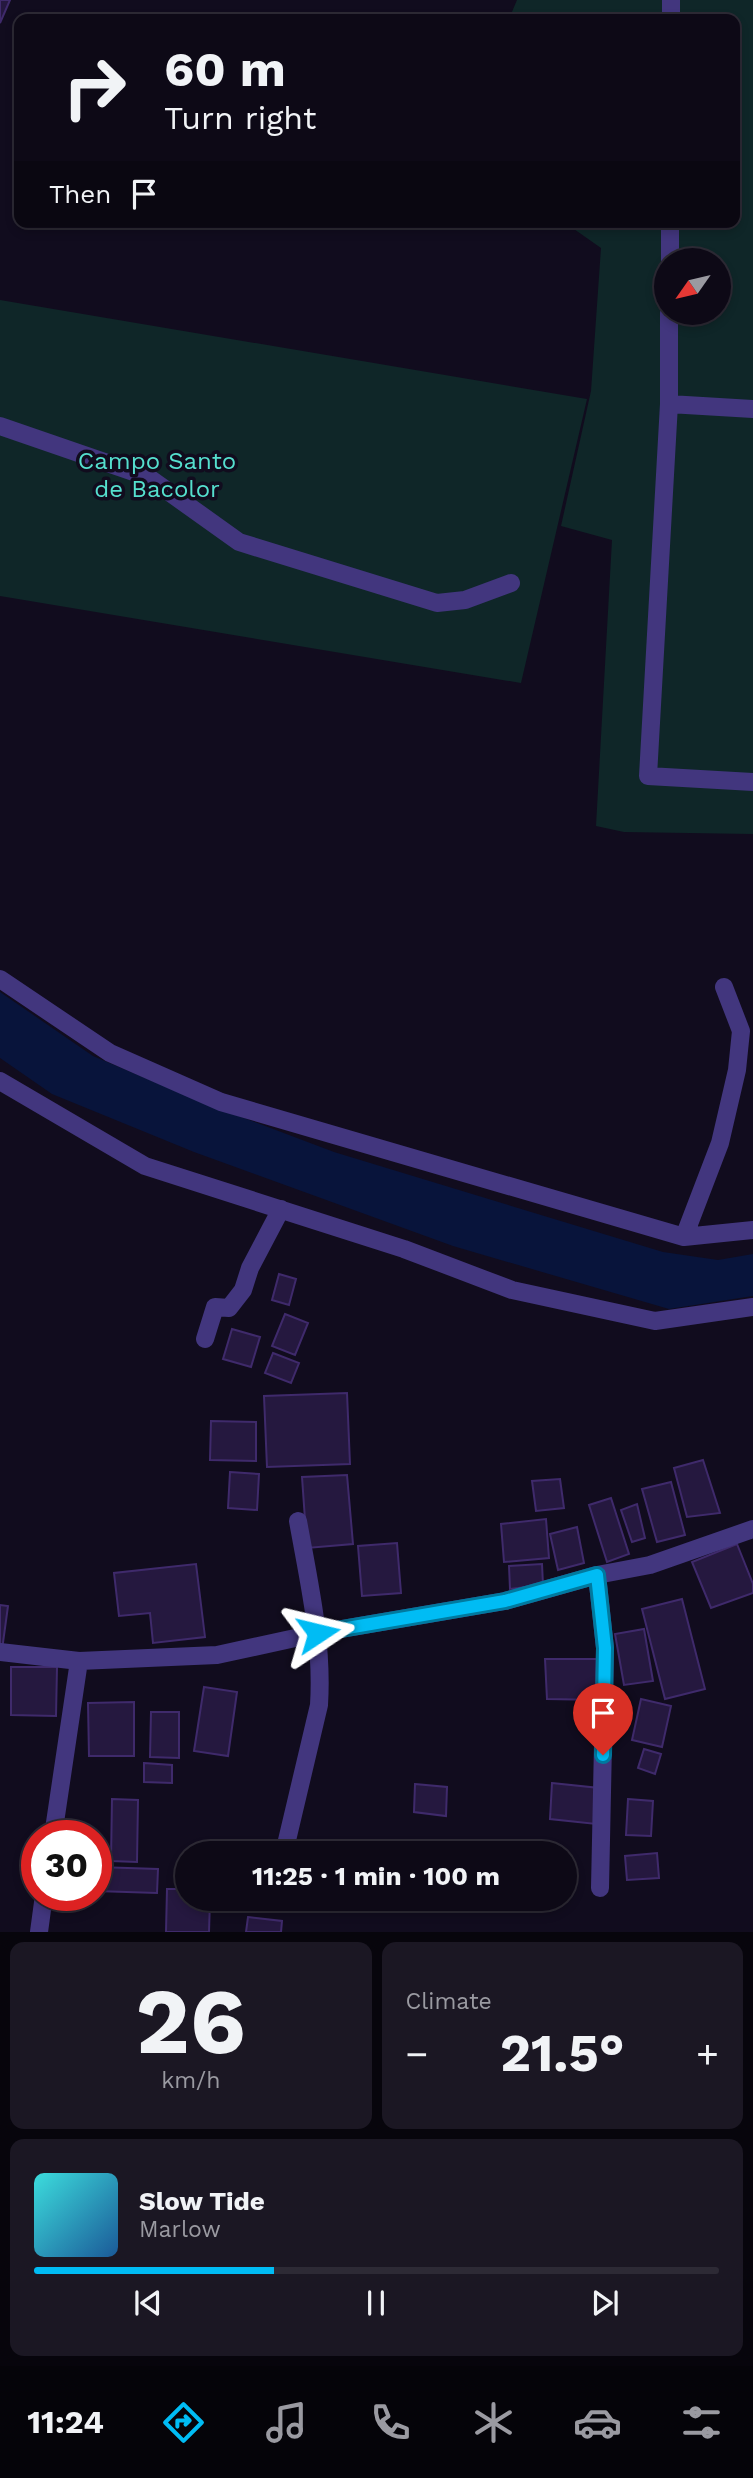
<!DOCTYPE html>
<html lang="en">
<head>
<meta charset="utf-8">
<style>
	:root { --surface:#0d0916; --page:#1b1723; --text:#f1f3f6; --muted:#9a9aa1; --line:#2d2a35; --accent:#00bcf4 }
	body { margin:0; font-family:"Work Sans",sans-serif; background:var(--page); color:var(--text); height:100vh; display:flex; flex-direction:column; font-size:26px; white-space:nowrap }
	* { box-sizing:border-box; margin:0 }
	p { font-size:23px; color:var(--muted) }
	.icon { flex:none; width:38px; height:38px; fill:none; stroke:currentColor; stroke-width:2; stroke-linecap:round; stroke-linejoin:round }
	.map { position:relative; height:1932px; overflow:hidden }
	.side { display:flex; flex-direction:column; gap:10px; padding:10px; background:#07050c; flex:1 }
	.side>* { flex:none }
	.hud { position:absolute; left:14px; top:14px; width:726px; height:214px; border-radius:14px; box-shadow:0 4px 10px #0003,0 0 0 2px var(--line); background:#0d0916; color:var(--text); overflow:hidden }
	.needle { width:46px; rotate:236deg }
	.controls { position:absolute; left:654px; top:248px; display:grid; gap:14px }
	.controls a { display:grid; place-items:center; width:77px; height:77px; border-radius:50%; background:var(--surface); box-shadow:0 4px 10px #0003,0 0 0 2px var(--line); font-size:35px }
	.speed { position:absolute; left:21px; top:1820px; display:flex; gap:14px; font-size:35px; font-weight:700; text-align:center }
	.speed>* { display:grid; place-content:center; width:91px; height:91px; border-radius:50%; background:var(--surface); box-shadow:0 4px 10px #0003,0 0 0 2px var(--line); line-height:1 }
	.speed .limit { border:10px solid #d22; background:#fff; color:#111 }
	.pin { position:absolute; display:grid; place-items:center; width:60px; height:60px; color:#fff; margin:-72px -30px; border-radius:50% 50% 50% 0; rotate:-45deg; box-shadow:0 0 7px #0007 }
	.pin .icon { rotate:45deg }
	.me { position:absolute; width:77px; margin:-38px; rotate:80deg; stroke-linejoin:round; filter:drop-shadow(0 0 5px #0008) }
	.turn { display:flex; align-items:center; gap:24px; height:147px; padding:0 35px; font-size:32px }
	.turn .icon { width:91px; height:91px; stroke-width:2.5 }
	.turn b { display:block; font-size:49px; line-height:60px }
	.then { display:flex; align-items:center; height:66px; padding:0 35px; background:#0003; gap:14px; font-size:26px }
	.big { font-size:52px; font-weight:700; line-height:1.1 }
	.side .widget { flex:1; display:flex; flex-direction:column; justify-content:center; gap:10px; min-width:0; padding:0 24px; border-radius:14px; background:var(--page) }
	.side .dial { align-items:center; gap:0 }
	.dial b { font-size:91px; line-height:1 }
	.song { display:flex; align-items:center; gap:21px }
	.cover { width:84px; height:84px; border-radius:10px; background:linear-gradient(135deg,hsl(180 70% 55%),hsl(210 70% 35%)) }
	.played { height:7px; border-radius:4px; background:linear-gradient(90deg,var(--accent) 35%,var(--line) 35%) }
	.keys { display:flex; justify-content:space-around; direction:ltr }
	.heat { display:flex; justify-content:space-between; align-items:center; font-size:38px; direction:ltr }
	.side .tiles { flex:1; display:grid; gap:10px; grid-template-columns:1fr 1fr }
	.widget:last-child { grid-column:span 2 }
	.trip { position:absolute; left:175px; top:1841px; width:402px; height:70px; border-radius:35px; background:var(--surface); box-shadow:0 4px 10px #0003,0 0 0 2px var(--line); font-weight:700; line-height:70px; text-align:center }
	.dock { display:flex; height:112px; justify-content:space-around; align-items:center; background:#050409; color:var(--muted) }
	.dock .icon { width:49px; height:49px }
	.dock .on { color:var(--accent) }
	.dock b { font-size:32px; color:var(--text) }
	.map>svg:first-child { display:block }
</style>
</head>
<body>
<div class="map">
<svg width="753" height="1932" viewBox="0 0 753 1932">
	<rect width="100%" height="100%" fill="#110c1e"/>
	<!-- green -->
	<path fill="#0f2628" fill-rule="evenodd" d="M517,0h236v834l-129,-2 -28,-6 16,-286 -51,-14 30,-135 10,-143 -37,-26h171v-203h-226zM667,261h52v52h-52z
		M0,300l587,99 -66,284 -521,-87z"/>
	<!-- water -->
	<path fill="#08143b" d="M0,992l93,64 111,47 130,49 329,100 55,8 35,-6v42l-84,13 -216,-63 -259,-94 -142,-58 -52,-36z"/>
	<!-- building -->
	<path fill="#25183f" stroke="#3f2a6b" stroke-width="2" d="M0,0h10l-10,23z
		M279,1274l17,5 -7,26 -17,-5z
		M285,1314l23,9 -13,32 -23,-9z
		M232,1329l28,8 -9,30 -28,-8z
		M273,1353l26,10 -8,20 -26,-10z
		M347,1393l3,71 -83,3 -3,-71z
		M211,1421l45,1v39l-46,-1z
		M703,1460l17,53 -33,4 -13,-49z
		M230,1472l29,2 -2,36 -29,-2z
		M347,1475l6,69 -46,4 -5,-71z
		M560,1479l4,29 -28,3 -4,-30z
		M671,1482l14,53 -28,7 -15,-53z
		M611,1498l18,56 -22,8 -18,-57z
		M637,1504l8,34 -13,4 -11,-32z
		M546,1519l3,39 -45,4 -3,-38z
		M577,1527l7,36 -26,7 -8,-36z
		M397,1543l4,50 -39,3 -4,-50z
		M737,1544l16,40v9l-42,15 -19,-46z
		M196,1564l9,73 -52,6 -3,-30 -31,3 -5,-43z
		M542,1564l1,21 -33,4 -1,-23z
		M682,1599l23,90 -40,10 -23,-90z
		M0,1605l8,1 -6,44 -2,-1z
		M644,1629l9,52 -29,4 -9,-51z
		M545,1659h56l1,41 -55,-1z
		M11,1667h46l-1,49 -45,-1z
		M204,1687l33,5 -9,64 -34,-5z
		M641,1699l30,7 -9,41 -30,-7z
		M134,1702v54h-45l-1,-53z
		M151,1712h28v46l-29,-1z
		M644,1749l17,5 -6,20 -17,-6z
		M144,1763l28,2v18l-28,-1z
		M552,1783l47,5 -3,36 -46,-5z
		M415,1784l32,3 -1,29 -32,-4z
		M112,1799l26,1 -1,62 -26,-1z
		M628,1799l25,2 -2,35 -25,-1z
		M657,1853l2,25 -32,2 -2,-24z
		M97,1867l61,2 -1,24 -61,-2z
		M167,1889h20v10h23l-1,33h-43z
		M248,1917l34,4 -1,11h-35z"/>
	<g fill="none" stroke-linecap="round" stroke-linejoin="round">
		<!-- minor -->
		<path stroke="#42367e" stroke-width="18" d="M671,19v-19
			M670,261v-39
			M669,313v91l-21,372 105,6
			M669,404l84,5
			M0,426l148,51 91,65 198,61 28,-3 46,-17
			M0,979l110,74 111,49 463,135 69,-7
			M0,1081l145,85 259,83 108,41 143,31 98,-14
			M684,1237l36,-94 17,-73 4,-39 -17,-44
			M205,1339l10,-32 14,1 14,-18 7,-22 31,-59
			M597,1575l8,73 -5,240
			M0,1652l79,9 138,-6 101,-22 187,-32 92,-26 53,-10 103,-36
			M53,1836l26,-175
			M284,1853l35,-148c4,-63 -10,-122 -21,-184
			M39,1932l5,-37"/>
	</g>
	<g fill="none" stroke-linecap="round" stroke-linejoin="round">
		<defs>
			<path id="route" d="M318,1633l187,-32 92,-26 8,73 -2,107"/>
		</defs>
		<!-- route casing -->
		<use href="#route" stroke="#007a9f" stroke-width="18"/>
		<!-- route -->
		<use href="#route" stroke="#00bcf4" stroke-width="12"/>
	</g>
	<g text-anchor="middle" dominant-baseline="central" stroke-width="7" stroke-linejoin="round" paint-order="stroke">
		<!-- park labels -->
		<g font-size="24" fill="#55dfce" stroke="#110c1e">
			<text x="157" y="461">Campo Santo<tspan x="157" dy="28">de Bacolor</tspan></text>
		</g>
	</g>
</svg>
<div class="controls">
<a><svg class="needle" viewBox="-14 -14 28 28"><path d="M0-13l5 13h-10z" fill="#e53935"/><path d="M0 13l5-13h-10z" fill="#9a9aa1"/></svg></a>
</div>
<div class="speed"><div class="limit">30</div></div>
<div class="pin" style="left:603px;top:1755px;background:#d93025"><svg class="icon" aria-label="arrive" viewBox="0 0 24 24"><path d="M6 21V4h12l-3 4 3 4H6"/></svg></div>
<svg class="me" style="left:318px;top:1633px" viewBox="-20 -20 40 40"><path d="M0-17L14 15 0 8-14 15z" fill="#00bcf4" stroke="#fff" stroke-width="4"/></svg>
<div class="trip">11:25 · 1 min · 100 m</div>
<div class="hud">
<div class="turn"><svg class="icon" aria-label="right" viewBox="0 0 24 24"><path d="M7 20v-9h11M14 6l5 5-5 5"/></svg><div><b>60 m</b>Turn right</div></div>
<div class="then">Then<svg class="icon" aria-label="arrive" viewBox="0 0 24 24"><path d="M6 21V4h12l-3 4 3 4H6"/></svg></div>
</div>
</div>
<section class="side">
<div class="tiles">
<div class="widget dial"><b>26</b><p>km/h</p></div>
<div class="widget"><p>Climate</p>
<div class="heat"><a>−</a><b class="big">21.5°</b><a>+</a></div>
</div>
<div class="widget">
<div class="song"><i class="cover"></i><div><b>Slow Tide</b><p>Marlow</p></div></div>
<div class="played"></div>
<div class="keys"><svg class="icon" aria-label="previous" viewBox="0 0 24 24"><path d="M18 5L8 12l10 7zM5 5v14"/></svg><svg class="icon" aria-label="pause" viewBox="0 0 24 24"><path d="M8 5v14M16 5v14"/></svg><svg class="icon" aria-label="next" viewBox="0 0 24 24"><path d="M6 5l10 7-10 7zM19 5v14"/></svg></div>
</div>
</div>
</section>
<nav class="dock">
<b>11:24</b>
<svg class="icon on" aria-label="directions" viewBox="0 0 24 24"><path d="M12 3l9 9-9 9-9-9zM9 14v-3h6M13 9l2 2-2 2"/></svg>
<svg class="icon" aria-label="music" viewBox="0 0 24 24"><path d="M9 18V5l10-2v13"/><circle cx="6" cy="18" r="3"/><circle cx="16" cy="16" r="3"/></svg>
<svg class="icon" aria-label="phone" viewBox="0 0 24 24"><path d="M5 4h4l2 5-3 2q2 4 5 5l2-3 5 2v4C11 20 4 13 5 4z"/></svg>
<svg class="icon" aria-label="climate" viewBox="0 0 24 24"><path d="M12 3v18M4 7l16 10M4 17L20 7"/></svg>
<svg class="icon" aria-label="car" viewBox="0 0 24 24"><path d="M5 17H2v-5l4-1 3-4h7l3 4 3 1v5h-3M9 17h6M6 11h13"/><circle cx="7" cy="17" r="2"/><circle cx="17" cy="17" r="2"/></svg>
<svg class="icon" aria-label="filters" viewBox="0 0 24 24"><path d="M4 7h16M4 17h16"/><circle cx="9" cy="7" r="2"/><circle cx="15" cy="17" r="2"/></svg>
</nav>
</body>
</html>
